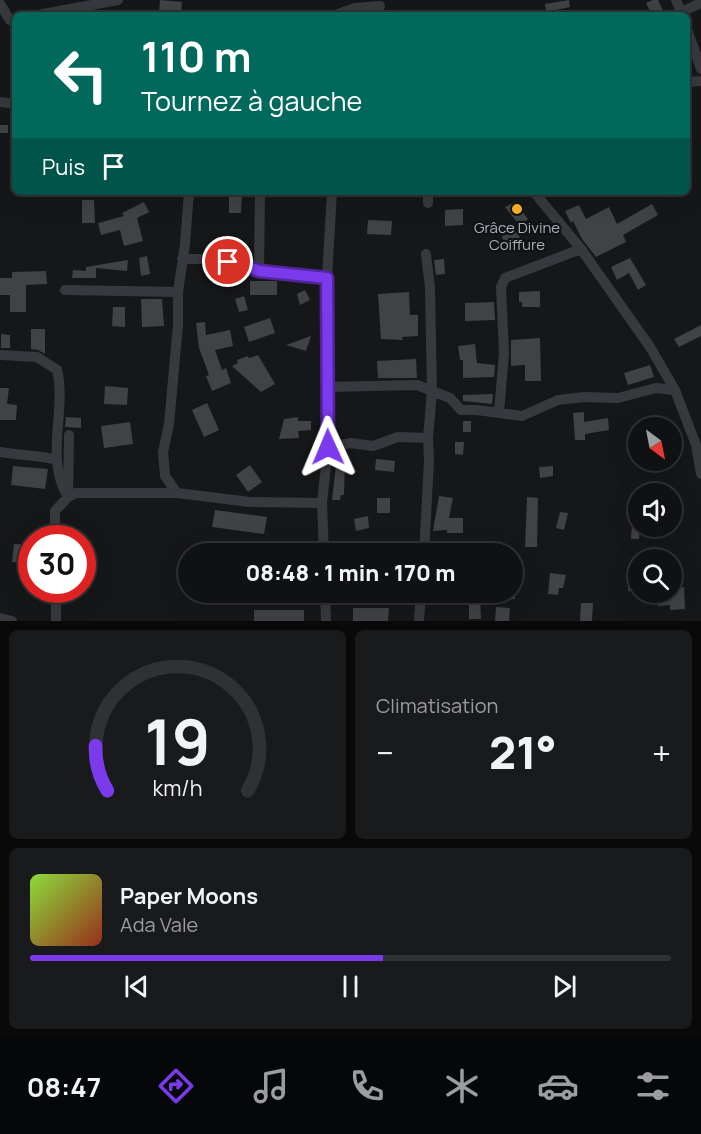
<!DOCTYPE html>
<html lang="fr">
<head>
<meta charset="utf-8">
<style>
	:root { --surface:#101113; --page:#191a1c; --text:#f1f3f6; --muted:#9c9da0; --line:#303133; --accent:#7c3aed }
	body { margin:0; font-family:Manrope,sans-serif; background:var(--page); color:var(--text); height:100vh; display:flex; flex-direction:column; font-size:22px; white-space:nowrap }
	* { box-sizing:border-box; margin:0 }
	p { font-size:20px; color:var(--muted) }
	.icon { flex:none; width:33px; height:33px; fill:none; stroke:currentColor; stroke-width:2; stroke-linecap:round; stroke-linejoin:round }
	.map { position:relative; height:621px; overflow:hidden }
	.drawer { display:flex; flex-direction:column; gap:9px; padding:9px; background:#09090a; flex:1 }
	.drawer>* { flex:none }
	.banner { position:absolute; left:12px; top:12px; width:678px; height:183px; border-radius:9px; box-shadow:0 6px 24px #0002,0 0 0 2px var(--line); background:#00695c; color:#fff; overflow:hidden }
	.needle { width:39px; rotate:148deg }
	.controls { position:absolute; left:628px; top:417px; display:grid; gap:12px }
	.controls a { display:grid; place-items:center; width:54px; height:54px; border-radius:50%; background:var(--surface); box-shadow:0 6px 24px #0002,0 0 0 2px var(--line); font-size:30px }
	.speed { position:absolute; left:18px; top:525px; display:flex; gap:12px; font-size:30px; font-weight:700; text-align:center }
	.speed>* { display:grid; place-content:center; width:78px; height:78px; border-radius:50%; background:var(--surface); box-shadow:0 6px 24px #0002,0 0 0 2px var(--line); line-height:1 }
	.speed .limit { border:9px solid #d22; background:#fff; color:#111 }
	.pin { position:absolute; display:grid; place-items:center; width:51px; height:51px; color:#fff; margin:-26px; border:3px solid #fff; border-radius:50%; box-shadow:0 2px 6px #0007 }
	.me { position:absolute; width:66px; margin:-33px; rotate:359deg; stroke-linejoin:round; filter:drop-shadow(0 0 4px #0008) }
	.turn { display:flex; align-items:center; gap:21px; height:126px; padding:0 30px; font-size:27px }
	.turn .icon { width:78px; height:78px; stroke-width:2.5 }
	.turn b { display:block; font-size:42px; line-height:51px }
	.then { display:flex; align-items:center; height:57px; padding:0 30px; background:#0003; gap:12px; font-size:22px }
	.big { font-size:45px; font-weight:800; line-height:1.1 }
	.drawer .card { flex:1; display:flex; flex-direction:column; justify-content:center; gap:9px; min-width:0; padding:0 21px; border-radius:9px; background:var(--page) }
	.drawer .dial { align-items:center; gap:0 }
	.dial svg { height:156px; overflow:visible; fill:none; stroke:var(--line); stroke-width:7; stroke-linecap:round; text-anchor:middle }
	.dial text { fill:var(--text); stroke:none }
	.song { display:flex; align-items:center; gap:18px }
	.cover { width:72px; height:72px; border-radius:9px; background:linear-gradient(135deg,hsl(90 70% 55%),hsl(10 70% 35%)) }
	.played { height:6px; border-radius:3px; background:linear-gradient(90deg,var(--accent) 55%,var(--line) 55%) }
	.keys { display:flex; justify-content:space-around; direction:ltr }
	.heat { display:flex; justify-content:space-between; align-items:center; font-size:33px; direction:ltr }
	.drawer .tiles { flex:1; display:grid; gap:9px; grid-template-columns:1fr 1fr }
	.card:last-child { grid-column:span 2 }
	.trip { position:absolute; left:178px; top:543px; width:345px; height:60px; border-radius:30px; background:var(--surface); box-shadow:0 6px 24px #0002,0 0 0 2px var(--line); font-weight:800; line-height:60px; text-align:center }
	.dock { display:flex; height:96px; justify-content:space-around; align-items:center; background:#060708; color:var(--muted) }
	.dock .icon { width:42px; height:42px }
	.dock .selected { color:var(--accent) }
	.dock b { font-size:27px; color:var(--text) }
	.map>svg:first-child { display:block }
</style>
</head>
<body>
<div class="map">
<svg width="701" height="621" viewBox="0 0 701 621">
	<rect width="100%" height="100%" fill="#161719"/>
	<!-- building -->
	<path fill="#404246" d="M160,0l22,2 -1,13h-22z
		M569,0l1,7 -24,5 -1,-8z
		M653,0h5l7,15h-13l-6,-12z
		M0,125h8v8h-8z
		M229,192h13l-1,21h-12z
		M82,200h12l1,23h-13z
		M144,202l5,10 -12,6 6,23 -19,5 -4,-16 -19,5 -3,-12 26,-7 -2,-3z
		M515,202l13,17 -8,7 -15,-19z
		M652,204l6,11 -35,20 3,7 -30,15 -14,-18 -9,-18 -2,2 -6,-12 14,-6 7,14 23,-12 8,17z
		M463,209v16l-18,1v-16z
		M368,220l24,1 -1,14 -24,-1z
		M518,232l4,13 -16,5 -4,-14z
		M147,256l3,18 -9,2 -2,-18z
		M630,258l16,27 -8,5 -9,-17 -12,7 -6,-13z
		M444,259l1,15 -9,1 -2,-15z
		M128,260l-1,11 -31,-3v10h-24l1,-8 13,1v-4z
		M46,271l1,13 -21,1v27h-16v-17h-10v-17h12v-6z
		M250,281h27v14h-27z
		M305,290l5,10 -10,5 -3,-11z
		M540,291v16h-18v-5h-3v-10z
		M409,292l1,23h8v21l-16,1 1,3 -22,-1 -3,-45z
		M244,296l4,14 -9,2 -4,-13z
		M141,299h21l2,27 -22,1z
		M494,302l1,18 -30,1v-18z
		M113,307h12v20l-13,-1z
		M270,318l5,15 -26,9 -5,-15z
		M205,322l1,13 24,-5 3,16 -18,4 7,20 4,-2 5,15 -19,8 -6,-15 3,-1 -10,-27 -3,-25z
		M701,325v11l-22,11 -5,-8z
		M31,329h14v25l-7,-4 -7,-1z
		M1,334l9,1v13h-9z
		M311,336l-5,15 -20,-6z
		M540,338l1,43h-16v-16l-14,1v-26z
		M475,344l2,19 18,2 -1,12 -31,1v-18h-3l-2,-14z
		M258,355l17,29 -14,8 -29,-26 6,-3 -1,-3 11,-4 1,2z
		M416,359l1,19h-39l-1,-17z
		M650,365l4,12 -26,8 -4,-12z
		M105,386l23,2 -1,17 -23,-1z
		M0,388h9l-2,16 10,1 -1,15h-16z
		M493,394l-1,10 -29,-3v-6z
		M207,403l12,27 -15,7 -12,-27z
		M584,412v10l24,-4 1,12 -24,4v6h-10l-2,-27z
		M66,417l15,1v10l-16,-1z
		M298,417v4h13v9l-13,1 1,7 -20,1 5,-20z
		M463,421h8v11h-8z
		M130,422l3,22 -29,4 -3,-22z
		M455,442h9l-1,13 -8,-1z
		M337,457l8,1 -1,37h-3l-1,5h-8z
		M376,459l19,2 -1,11 -19,-2z
		M250,465l12,17 -14,10 -12,-17z
		M13,466l35,3 -3,20 -34,-4z
		M553,466v10l-13,2 -1,-11z
		M439,496l14,2 -4,20h14v15h-16v-3l-14,1z
		M527,497l11,1 -1,49h-12z
		M377,498h13v15h-13z
		M215,510l52,7 -3,17 -52,-7z
		M560,512l8,1 -4,17 -8,-2z
		M368,516l1,12 -13,3 -2,-12z
		M632,526h8l-1,13h-8z
		M14,544l18,1v18l-20,-1z
		M630,567l7,1 -1,23h-8z
		M550,573l16,2 -3,13h-4l-1,7 -10,-1z
		M684,587l1,22 -15,1v-5l-12,1 -1,-14h15v-4z
		M490,592h25v7l-25,2z
		M480,595l1,24h-12v-23z
		M581,603h12l-1,18h-12z
		M496,607l14,1 -1,13h-14z
		M353,608h36l-1,13h-35z
		M254,610h50v11h-50z"/>
	<g fill="none" stroke-linecap="round" stroke-linejoin="round">
		<!-- street -->
		<path stroke="#37393e" stroke-width="10" d="M676,0l6,15
			M0,4l10,16
			M681,12l20,-9
			M38,15l80,-15
			M335,15l20,-7 25,-2
			M687,29l14,40
			M687,82l14,-1
			M0,102l15,2
			M534,192l47,57 69,98 25,43 21,55 5,29
			M428,203v-11
			M182,259h30l32,6 15,6 68,7
			M259,271l1,-79
			M65,290l113,2
			M0,355l37,2 20,13c10,41 -13,88 11,127l8,-4h101l73,9 72,1
			M327,387l90,-2 33,13 11,12h16l45,6 36,-16 26,-3 34,1 38,-10 19,2
			M499,412l5,-59 -3,-66 4,-9 76,-29
			M328,447l23,-4 22,3 25,-9 30,1
			M0,452c21,4 36,2 57,8
			M177,493l-12,-17 -2,-24 6,-28 9,-99v-33l7,-48 4,-52
			M55,538v-27l13,-14 1,-62
			M324,554l-2,-51 6,-56 -1,-169 5,-86
			M424,554l5,-94 -1,-22 4,-47 -2,-103 -4,-34
			M325,592l1,29
			M0,618l12,3
			M56,621v-31
			M419,621l2,-29"/>
	</g>
	<g fill="none" stroke-linecap="round" stroke-linejoin="round">
		<defs>
			<path id="route" d="M228,262l16,3 15,6 68,7 1,169"/>
		</defs>
		<!-- route casing -->
		<use href="#route" stroke="#51269a" stroke-width="15"/>
		<!-- route -->
		<use href="#route" stroke="#7c3aed" stroke-width="10"/>
	</g>
	<!-- markers -->
	<circle fill="#ffb028" stroke="#111214" stroke-width="2" cx="517" cy="209" r="6"/>
	<g text-anchor="middle" dominant-baseline="central" stroke-width="4.5" stroke-linejoin="round" paint-order="stroke">
		<!-- poi labels -->
		<g font-size="15" fill="#a8aeba" stroke="#111214">
			<text x="517" y="227">Grâce Divine<tspan x="517" dy="17">Coiffure</tspan></text>
		</g>
	</g>
</svg>
<div class="controls">
<a><svg class="needle" viewBox="-14 -14 28 28"><path d="M0-13l5 13h-10z" fill="#e53935"/><path d="M0 13l5-13h-10z" fill="#9c9da0"/></svg></a>
<a><svg class="icon" aria-label="sound" viewBox="0 0 24 24"><path d="M4 9h4l5-4v14l-5-4H4zM17 9q2 3 0 6"/></svg></a>
<a><svg class="icon" aria-label="search" viewBox="0 0 24 24"><circle cx="10" cy="10" r="6"/><path d="M15 15l6 6"/></svg></a>
</div>
<div class="speed"><div class="limit">30</div></div>
<div class="pin" style="left:228px;top:262px;background:#d93025"><svg class="icon" aria-label="arrive" viewBox="0 0 24 24"><path d="M6 21V4h12l-3 4 3 4H6"/></svg></div>
<svg class="me" style="left:328px;top:447px" viewBox="-20 -20 40 40"><path d="M0-17L14 15 0 8-14 15z" fill="#7c3aed" stroke="#fff" stroke-width="4"/></svg>
<div class="trip">08:48 · 1 min · 170 m</div>
<div class="banner">
<div class="turn"><svg class="icon" aria-label="left" viewBox="0 0 24 24"><path d="M17 20v-9H6M10 6l-5 5 5 5"/></svg><div><b>110 m</b>Tournez à gauche</div></div>
<div class="then">Puis<svg class="icon" aria-label="arrive" viewBox="0 0 24 24"><path d="M6 21V4h12l-3 4 3 4H6"/></svg></div>
</div>
</div>
<section class="drawer">
<div class="tiles">
<div class="card dial"><svg viewBox="0 0 100 80">
<path d="M14 69A42 42 0 1 1 86 69"/>
<path d="M14 69A42 42 0 0 1 8 46" stroke="#7c3aed"/>
<text x="50" y="56" font-size="32" font-weight="700">19</text>
<text x="50" y="72" font-size="11">km/h</text>
</svg></div>
<div class="card"><p>Climatisation</p>
<div class="heat"><a>−</a><b class="big">21°</b><a>+</a></div>
</div>
<div class="card">
<div class="song"><i class="cover"></i><div><b>Paper Moons</b><p>Ada Vale</p></div></div>
<div class="played"></div>
<div class="keys"><svg class="icon" aria-label="previous" viewBox="0 0 24 24"><path d="M18 5L8 12l10 7zM5 5v14"/></svg><svg class="icon" aria-label="pause" viewBox="0 0 24 24"><path d="M8 5v14M16 5v14"/></svg><svg class="icon" aria-label="next" viewBox="0 0 24 24"><path d="M6 5l10 7-10 7zM19 5v14"/></svg></div>
</div>
</div>
</section>
<nav class="dock">
<b>08:47</b>
<svg class="icon selected" aria-label="directions" viewBox="0 0 24 24"><path d="M12 3l9 9-9 9-9-9zM9 14v-3h6M13 9l2 2-2 2"/></svg>
<svg class="icon" aria-label="music" viewBox="0 0 24 24"><path d="M9 18V5l10-2v13"/><circle cx="6" cy="18" r="3"/><circle cx="16" cy="16" r="3"/></svg>
<svg class="icon" aria-label="phone" viewBox="0 0 24 24"><path d="M5 4h4l2 5-3 2q2 4 5 5l2-3 5 2v4C11 20 4 13 5 4z"/></svg>
<svg class="icon" aria-label="climate" viewBox="0 0 24 24"><path d="M12 3v18M4 7l16 10M4 17L20 7"/></svg>
<svg class="icon" aria-label="car" viewBox="0 0 24 24"><path d="M5 17H2v-5l4-1 3-4h7l3 4 3 1v5h-3M9 17h6M6 11h13"/><circle cx="7" cy="17" r="2"/><circle cx="17" cy="17" r="2"/></svg>
<svg class="icon" aria-label="filters" viewBox="0 0 24 24"><path d="M4 7h16M4 17h16"/><circle cx="9" cy="7" r="2"/><circle cx="15" cy="17" r="2"/></svg>
</nav>
</body>
</html>
